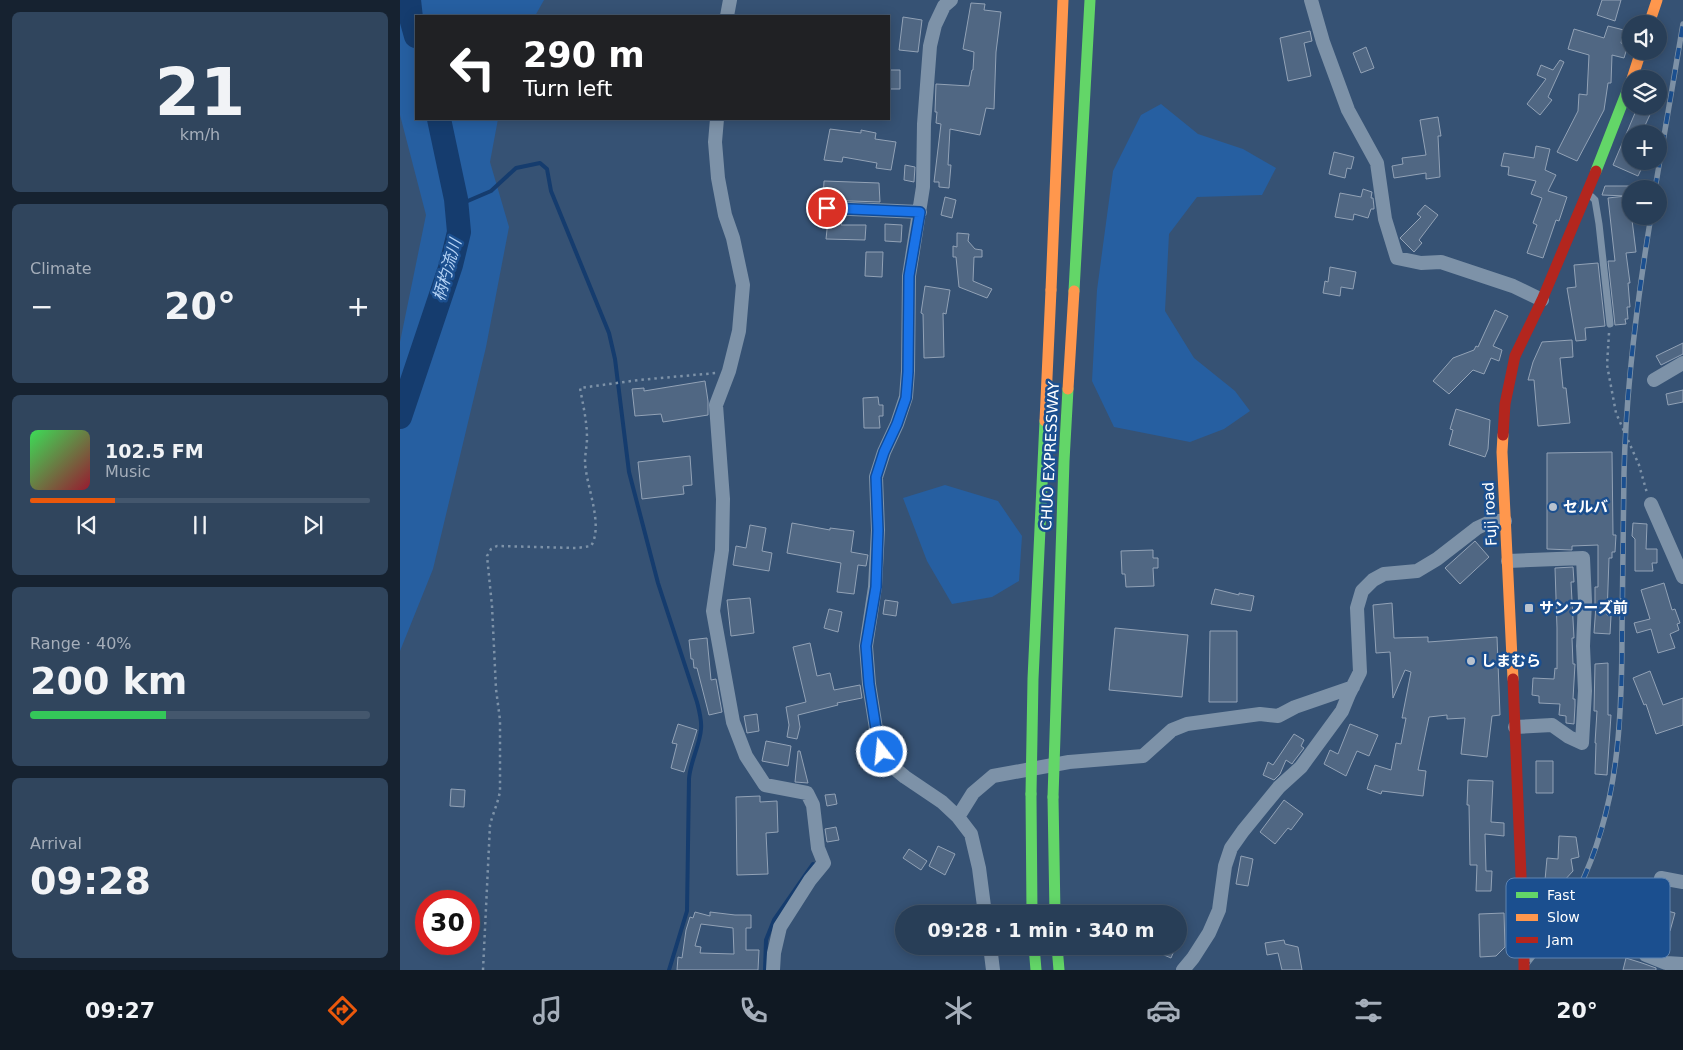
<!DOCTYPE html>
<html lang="en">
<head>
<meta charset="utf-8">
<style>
	:root { --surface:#283e57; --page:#30455d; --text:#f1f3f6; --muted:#a5aeba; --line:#44576d; --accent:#ea580c }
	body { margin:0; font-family:"DejaVu Sans","Noto Sans JP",sans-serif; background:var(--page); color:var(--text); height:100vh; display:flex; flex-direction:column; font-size:19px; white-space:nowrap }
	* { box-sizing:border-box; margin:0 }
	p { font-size:16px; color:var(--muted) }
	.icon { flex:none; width:28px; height:28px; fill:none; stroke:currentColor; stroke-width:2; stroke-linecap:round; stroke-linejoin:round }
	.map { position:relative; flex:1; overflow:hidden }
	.panel { display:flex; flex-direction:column; gap:12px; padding:12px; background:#162230; width:400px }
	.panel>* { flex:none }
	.guide { position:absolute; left:15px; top:15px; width:475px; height:105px; border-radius:0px; box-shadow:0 2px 12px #0003,0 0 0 1px var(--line); background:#202124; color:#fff; overflow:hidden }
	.buttons { position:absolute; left:1222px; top:15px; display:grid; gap:10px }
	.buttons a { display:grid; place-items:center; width:45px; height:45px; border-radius:50%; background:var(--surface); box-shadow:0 2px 12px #0003,0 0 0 1px var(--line); font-size:25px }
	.speed { position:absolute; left:15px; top:890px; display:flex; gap:10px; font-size:25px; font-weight:700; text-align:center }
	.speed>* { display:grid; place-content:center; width:65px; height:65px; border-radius:50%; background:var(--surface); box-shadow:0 2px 12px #0003,0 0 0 1px var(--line); line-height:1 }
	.speed .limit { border:8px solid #d22; background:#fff; color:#111 }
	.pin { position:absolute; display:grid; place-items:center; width:42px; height:42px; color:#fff; margin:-21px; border:2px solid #fff; border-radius:50%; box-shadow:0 1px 5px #0007 }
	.me { position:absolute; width:55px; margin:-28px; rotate:344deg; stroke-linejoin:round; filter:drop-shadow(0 0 4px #0008) }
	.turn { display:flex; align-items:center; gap:18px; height:105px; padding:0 25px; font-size:22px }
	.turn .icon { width:65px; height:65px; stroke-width:2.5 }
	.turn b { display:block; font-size:35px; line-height:42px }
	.big { font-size:38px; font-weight:700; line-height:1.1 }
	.panel .card { flex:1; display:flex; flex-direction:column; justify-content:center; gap:8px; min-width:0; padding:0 18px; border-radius:8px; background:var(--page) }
	.panel .dial { align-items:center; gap:0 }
	.dial b { font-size:65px; line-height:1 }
	.song { display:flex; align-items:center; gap:15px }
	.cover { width:60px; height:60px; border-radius:8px; background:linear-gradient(135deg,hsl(130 70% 55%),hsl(350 70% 35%)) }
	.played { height:5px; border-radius:2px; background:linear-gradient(90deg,var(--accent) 25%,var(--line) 25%) }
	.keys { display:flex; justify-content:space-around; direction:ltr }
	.heat { display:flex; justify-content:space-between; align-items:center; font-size:28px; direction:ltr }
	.charge { height:8px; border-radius:4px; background:linear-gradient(90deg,#34c759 40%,var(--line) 0) }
	.trip { position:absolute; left:495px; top:905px; width:292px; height:50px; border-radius:25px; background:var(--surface); box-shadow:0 2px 12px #0003,0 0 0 1px var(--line); font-weight:700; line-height:50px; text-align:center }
	.tabs { display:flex; height:80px; justify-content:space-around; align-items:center; background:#101923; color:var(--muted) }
	.tabs .icon { width:35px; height:35px }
	.tabs .on { color:var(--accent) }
	.tabs b { font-size:22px; color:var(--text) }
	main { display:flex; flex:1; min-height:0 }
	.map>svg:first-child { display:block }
</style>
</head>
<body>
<main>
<section class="panel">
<div class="card dial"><b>21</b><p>km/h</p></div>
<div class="card"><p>Climate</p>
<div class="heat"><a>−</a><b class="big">20°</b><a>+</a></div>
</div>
<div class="card">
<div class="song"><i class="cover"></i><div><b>102.5 FM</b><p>Music</p></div></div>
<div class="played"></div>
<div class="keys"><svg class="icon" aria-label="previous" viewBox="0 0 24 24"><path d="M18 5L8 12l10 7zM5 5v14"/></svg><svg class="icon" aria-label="pause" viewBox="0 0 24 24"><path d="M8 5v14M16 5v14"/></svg><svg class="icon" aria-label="next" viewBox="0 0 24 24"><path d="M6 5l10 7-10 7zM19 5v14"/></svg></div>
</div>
<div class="card"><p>Range · 40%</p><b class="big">200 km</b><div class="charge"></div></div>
<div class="card"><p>Arrival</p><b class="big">09:28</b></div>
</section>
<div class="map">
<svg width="1283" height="970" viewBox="0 0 1283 970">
	<rect width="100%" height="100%" fill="#365274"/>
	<!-- green -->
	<path fill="#265fa1" d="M0,0h144l-9,16h-119v103h82l-8,43 19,65 -23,120 -53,222 -33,82v-309l26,-127 -26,-100z
		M761,104l37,30 45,15 33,19 -14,27 -65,2 -28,37 -4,77 29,47 41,33 15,20 -26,18 -34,13 -76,-15 -22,-46 5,-91 16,-119 28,-56z
		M545,485l53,16 24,35 -3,45 -27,16 -40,7 -25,-43 -24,-63z"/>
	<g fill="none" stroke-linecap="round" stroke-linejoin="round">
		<!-- stream -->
		<path stroke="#153c6e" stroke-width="4" d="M56,206l35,-15 25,-23 24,-5 7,6 4,22 58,142 6,26 14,113 29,111 39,119c2,8 5,18 4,27 -1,16 -11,33 -12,50l-2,132 -18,59
			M365,970l1,-30 8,-20 39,-56"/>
		<!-- river -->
		<path stroke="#153c6e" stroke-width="24" d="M9,0l2,18 5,18
			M0,417l51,-152 8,-33 -3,-33 -17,-80"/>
	</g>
	<!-- building -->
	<path fill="#506783" stroke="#92a2b6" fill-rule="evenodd" d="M1202,0h19l-6,21 -18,-6z
		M571,3l14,1 -1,6 17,2 -5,40 -2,57 -8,-1 -6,27 -30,-6 -2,36h3l-2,23 -10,-1v-5h-5l7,-58 -5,-1 1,-11h-2l1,-28 33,2 3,-16h1l1,-18 -11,-3z
		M503,17l19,3 -4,32 -19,-2z
		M1208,26l16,4 -3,13 7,2 -4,13 -12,-3 -1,28h-3l-4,27 -27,51 -20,-9 21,-41 1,-17 8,1 2,-40 -21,-6 6,-20 30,9z
		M910,31l2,10 -8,2 7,33 -23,5 -8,-43z
		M966,47l8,21 -13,5 -8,-20z
		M1160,60l4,2 -16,35 4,3 -12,15 -13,-11 19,-25 -9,-4 4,-10 12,5z
		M489,70h11v19h-11z
		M1238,106h16l-13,28h-10v27h14l-7,15 -25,-11z
		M1038,117l3,19h-3l2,41 -14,2v-6l-32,5 -2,-12 11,-2 -1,-6 24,-3 -6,-35z
		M430,129l31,4v-3l15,3 -1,6 21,3 -5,28 -15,-2 1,-5 -34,-6 -1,5 -18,-2z
		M1136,146l14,3 -5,21 11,5 -8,16 19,6 -8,24 -3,-1 -13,38 -16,-5 10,-28 -4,-2 9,-25 -11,-4 5,-13 -28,-6 1,-8 -8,-1 3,-13 30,5z
		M934,152l20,5 -3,12 -4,-1 -2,10 -16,-4z
		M505,165l10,2 -1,15 -10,-2z
		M424,181l55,2 1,19 -57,-2z
		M1205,186h26v10h-2l7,56 -10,1 4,30h-2l2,24h-3l1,12h-3l1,5 -11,1 -7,-64h7l-7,-63 18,-2 -24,-1z
		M963,189l9,3 -1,6h2l1,9v2h-3l-3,9 -14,-4 -1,6 -18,-3 5,-24 21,4z
		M545,197l11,3 -4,18 -11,-3z
		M1025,205l13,10 -19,25 3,3 -8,9 -14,-14 21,-21 -4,-3z
		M428,220l14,1 -1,4h25l-1,15 -39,-1z
		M485,224l17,1 -1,17 -16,-1z
		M557,233l12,1 -1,7 7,8 7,1v7h-8l-1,24 19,8 -5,9 -28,-11 -3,-30h-3v-11l4,1z
		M466,252h17l-1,25 -17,-1z
		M1198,263l7,63 -20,2 1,12 -10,1 -9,-53 9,-1 -2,-22z
		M930,267l26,5 -3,17 -12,-2 -1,9 -17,-3 2,-12 3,1z
		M525,286l25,4 -4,24 -3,-1 1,44 -20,1 -1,-44 -2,-1z
		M1095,310l13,6 -15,30 9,4 -3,11 -8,-3 -7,16 -11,-4 -24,24 -16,-13 20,-23 21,-8 2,-4 2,1z
		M1172,340l1,17 -13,1 3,30h3l4,35 -32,3 -4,-46h-6l5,-18 9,-20z
		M1283,343v11l-22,11 -5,-9z
		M305,381l3,20v14l-45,7 -2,-8 -26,2 -3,-27 12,-1v3z
		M1283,390v12l-15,3 -2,-11z
		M478,397l1,8h4v11h-4l1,12h-16l-1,-30z
		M1056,409l34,11 -2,29 -3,8 -36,-12 4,-15 -3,-1z
		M1212,452l1,83h3l-1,17h-3v6h-3l-2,57 4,1 -1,18 -16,-1 2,-28h-1v-18h3v-42l-26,1v4l-25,-1v-96z
		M290,456l2,29 -9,1 1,8 -42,5 -4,-37z
		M392,523l38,7v-2l24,3 -3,21 17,3 -2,11 -8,-1 -4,29 -17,-2 4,-29 -54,-10z
		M1233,523l14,1 -1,25h11v14h-5l1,8h-18v-32l-3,-3z
		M350,525l16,3 -4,23 10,2 -3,18 -36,-6 3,-19 10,2z
		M1075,541l14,16 -29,27 -15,-16z
		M753,550v8h5v10h-5l1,18 -28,1 -1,-13h-3l-1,-23z
		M1173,567l1,15h-3l3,56h-2l1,26h2l-2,35h2v7l-1,18 -8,-1v-7l-7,-1 1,-11 -21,-1v-7l-7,-1 1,-17 21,1 1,-11 2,1v-41l-2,-60z
		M1264,583l8,27 3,-1 5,14 -3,1 2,6 -9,4 5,14 -17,5 -7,-24 -14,4 -3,-10 16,-4 -9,-29z
		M815,589l24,6v-2l15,3 -3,15 -40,-7z
		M350,598l4,35 -23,3 -4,-36z
		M485,600l13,2 -2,14 -13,-2z
		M992,603l2,35 34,-1v5l69,-5 3,78 -8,1 -5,41 -26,-3 4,-36 -18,1v-4l-18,2 -11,53 8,1 -3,25 -41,-5 -1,3 -14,-5 8,-24 16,5 5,-27 5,1 5,-26h-4l9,-46 -6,-2 -12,28 -3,-46 -14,1 -3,-48z
		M429,609l13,3 -4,20 -14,-4z
		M715,628l73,7 -6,62 -73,-7z
		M810,631h27v71h-28z
		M307,638l4,42 5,-1 6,33 -13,3 -12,-47h-3l-1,-9h-2l-2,-19z
		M410,643l7,33 13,-3 4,17 26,-5 2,13 -25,5 1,2 -40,10 2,12 -3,12 -10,-2 2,-12 -3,-18 20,-5 -13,-55z
		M1208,663v52h3l-4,60 -12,-1 1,-31h-1l2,-32h-3l1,-47z
		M1250,671l13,34 20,-7v27l-27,9 -10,-30 -2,1 -11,-27z
		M357,714l2,17 -12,2 -3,-17z
		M278,724l19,6 -13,42 -13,-4 6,-24 -5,-1z
		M950,724l28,11 -9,21 -12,-5 -11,25 -22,-12 6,-14 8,4z
		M894,734l10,6 -3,6 3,2 -10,13 -2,3 -6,-4 -6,14 -6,6 -11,-5 5,-13 5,3z
		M366,741l25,5 -3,20 -26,-5z
		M398,751h2l8,32 -13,-1z
		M1136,761h17v32h-17z
		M1068,780l25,1 -2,41 13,1v13l-19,-2 1,37h6l-1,20h-15l1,-26h-7l-1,-60h-2z
		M51,789l14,1 -1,17 -14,-1z
		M435,794l2,10 -10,2 -2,-11z
		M360,796v6l17,-1 1,31 -12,1 2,41 -31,1 -1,-78z
		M884,800l19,14 -12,16 -3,-2 -13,16 -15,-12z
		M436,827l3,13 -12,2 -2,-13z
		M1159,836l17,1 3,20 -8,2 2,12 -21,23 -15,-1v-13h8l2,-22 11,1z
		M538,846l17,8 -10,21 -16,-9z
		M509,849l18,12 -6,9 -18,-12z
		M841,856l12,3 -5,27 -12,-2z
		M1264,910l11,3 -5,18 -10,-3z
		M295,912l15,4v-4l25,3h16v13h-5v22h13l-1,20h-81l1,-13 4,1 4,-28 4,-13 3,1zM301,924l32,4 1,26 -34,-1 1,-6 -6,-1z
		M1104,913l1,34 -9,9 -16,1 -1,-43z
		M884,940l1,4 13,3 4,23h-20l-4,-17 -11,2 -2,-12z
		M743,946h33l-5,12z
		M1226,958l16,5 14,5v2h-33z"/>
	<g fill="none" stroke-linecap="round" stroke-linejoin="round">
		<!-- path -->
		<path stroke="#7d92a8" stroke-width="2.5" stroke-dasharray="2.5 4" stroke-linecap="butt" d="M1209,333l-2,32 9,48 23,52 8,28
			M83,970l7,-145c3,-12 8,-22 10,-34v-71l-4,-31 -4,-83 -5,-50 4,-7 6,-3 80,2 14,-2c13,-21 -5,-60 -6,-84 0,-8 2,-16 2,-24 0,-17 -4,-33 -7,-50l59,-8 77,-7"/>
		<!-- lane -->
		<path stroke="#7d92a8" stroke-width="7" d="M1192,197l3,3 4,24 11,100"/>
		<!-- street -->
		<path stroke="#7d92a8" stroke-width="14" d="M551,0l-7,6 -9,19 -5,21 -6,78 -1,63 -14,89 -1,95 -2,26 -9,27 -13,28 -8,25 2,53 -3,57 -9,59 3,38 8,51 5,17 11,15 12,10 37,25 16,15 13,17 8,34 6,46
			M911,0l12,42 25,68 29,53 8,56 12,39 24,5 20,-1 72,24 29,14
			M327,16l3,-16
			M317,119l-2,23 3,36 7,37 8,23 10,47 -4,46 -10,40 -13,34 7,94 -1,51 -9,61 20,111 13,34 19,29 42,8 6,12 5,43 6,15 -14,17 -30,47 -6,26 -1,17
			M427,208l93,4
			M1254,380l29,-17
			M1251,504l32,73
			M1108,561l75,-3 2,43 -2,45 2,45 -3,52 -13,-6 -17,-12 -37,2
			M558,817l15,-24 20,-17 76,-14 74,-6 29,-26 15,-6 73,-10 18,2 17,-9 58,-20
			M1283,882l-22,-4 -15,77 20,8 17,1
			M590,946l3,24
			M783,970l10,-12 16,-25 10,-23 6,-44 6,-18 12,-17 36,-44 22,-20 41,-56 7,-17 11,-22 -3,-64 5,-17 11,-11 11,-6 33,-3 20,-12 40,-31 15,-7h13"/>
		<!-- fast -->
		<path stroke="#63d668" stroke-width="11" d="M1196,171l35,-90
			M674,291l16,-291
			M631,794l1,120
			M653,797l2,117
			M634,946l2,24
			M657,946l2,24"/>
		<!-- slow -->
		<path stroke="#ff974d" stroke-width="11" d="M1249,24l8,-24
			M1232,79l9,-28
			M651,290l12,-290
			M1103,435l-1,17 11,227"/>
		<!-- jam -->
		<path stroke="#b3261e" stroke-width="11" d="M1103,435l2,-31 10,-48 27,-56 54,-129
			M1113,679l11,271"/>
		<defs>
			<path id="rail" d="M1255,189l28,-165
				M1122,970c20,-25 41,-51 56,-80 41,-83 44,-170 44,-260 1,-52 1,-105 2,-157 2,-86 13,-172 27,-257"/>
		</defs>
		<!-- rail casing -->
		<use href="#rail" stroke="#7e92a7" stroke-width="5.5"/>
		<!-- rail -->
		<use href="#rail" stroke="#1b4f8f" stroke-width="4" stroke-dasharray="11" stroke-linecap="butt"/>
		<!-- fast-bridge -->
		<path stroke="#63d668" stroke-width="11" d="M631,794l2,-115 12,-258
			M653,797l11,-336 4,-72"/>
		<!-- slow-bridge -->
		<path stroke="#ff974d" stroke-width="11" d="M668,389l6,-98
			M645,421l6,-131"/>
		<!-- jam-bridge -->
		<path stroke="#b3261e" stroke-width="11" d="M1124,950v20"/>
	</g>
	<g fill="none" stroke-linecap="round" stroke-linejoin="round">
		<defs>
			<path id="route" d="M427,208l93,4 -11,64 -1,96 -2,26 -9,26 -13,28 -8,25 2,53 -2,57 -10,59 3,38 8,51 5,17"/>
		</defs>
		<!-- route casing -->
		<use href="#route" stroke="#114b97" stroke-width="12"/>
		<!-- route -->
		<use href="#route" stroke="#1a73e8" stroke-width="9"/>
	</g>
	<!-- markers -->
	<g fill="#b9c2ce" stroke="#1b4f8f" stroke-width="2">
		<circle cx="1153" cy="507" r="5"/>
		<rect x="1124" y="603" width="10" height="10" rx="2.5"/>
		<circle cx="1071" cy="661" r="5"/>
	</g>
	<g text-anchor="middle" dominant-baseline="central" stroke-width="5" stroke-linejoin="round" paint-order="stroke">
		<!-- street labels -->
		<g font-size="15" fill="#fff" stroke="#1b4f8f">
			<text transform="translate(650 456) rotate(-87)">CHUO EXPRESSWAY</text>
			<text transform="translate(1090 514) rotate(-93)">Fuji road</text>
		</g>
		<!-- poi labels -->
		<g font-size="15" font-weight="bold" fill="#fff" stroke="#1b4f8f" text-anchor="start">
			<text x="1163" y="507">セルバ</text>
			<text x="1139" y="608">サンフーズ前</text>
			<text x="1081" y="661">しまむら</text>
		</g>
		<!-- water labels -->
		<g font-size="16" font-style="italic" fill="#b5d3f5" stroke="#1b4f8f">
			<text transform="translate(47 270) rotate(-74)">柄杓流川</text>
		</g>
	</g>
	<!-- legend -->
	<rect x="1106" y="878" width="164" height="80" rx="8" fill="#1b4f8f" stroke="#5f84b1" stroke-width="1"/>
	<rect x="1116" y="892" width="22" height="6" fill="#63d668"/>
	<rect x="1116" y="914" width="22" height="7" fill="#ff974d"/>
	<rect x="1116" y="937" width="22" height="6" fill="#b3261e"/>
	<g font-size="14" fill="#fff">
		<text x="1147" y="900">Fast</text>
		<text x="1147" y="922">Slow</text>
		<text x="1147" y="945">Jam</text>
	</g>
</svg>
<div class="buttons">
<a><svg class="icon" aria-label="sound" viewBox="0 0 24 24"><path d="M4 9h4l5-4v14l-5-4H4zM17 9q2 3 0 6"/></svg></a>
<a><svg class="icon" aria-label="layers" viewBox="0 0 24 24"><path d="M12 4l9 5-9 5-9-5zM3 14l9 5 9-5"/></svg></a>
<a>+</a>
<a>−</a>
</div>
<div class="speed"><div class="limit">30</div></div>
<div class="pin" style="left:427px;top:208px;background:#d93025"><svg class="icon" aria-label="arrive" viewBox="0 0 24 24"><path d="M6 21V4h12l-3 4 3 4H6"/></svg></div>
<svg class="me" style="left:482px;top:752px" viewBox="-20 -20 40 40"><circle r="17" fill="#1a73e8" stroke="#fff" stroke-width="3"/><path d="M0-11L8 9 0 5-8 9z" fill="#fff"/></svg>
<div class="trip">09:28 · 1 min · 340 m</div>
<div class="guide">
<div class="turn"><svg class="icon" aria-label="left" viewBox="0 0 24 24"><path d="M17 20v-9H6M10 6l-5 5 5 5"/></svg><div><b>290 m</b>Turn left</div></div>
</div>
</div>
</main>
<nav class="tabs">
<b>09:27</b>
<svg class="icon on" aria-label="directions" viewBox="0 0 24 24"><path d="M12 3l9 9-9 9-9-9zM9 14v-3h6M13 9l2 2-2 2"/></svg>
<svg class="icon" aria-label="music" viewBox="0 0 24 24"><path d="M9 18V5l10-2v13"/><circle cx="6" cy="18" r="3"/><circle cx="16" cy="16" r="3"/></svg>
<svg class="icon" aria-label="phone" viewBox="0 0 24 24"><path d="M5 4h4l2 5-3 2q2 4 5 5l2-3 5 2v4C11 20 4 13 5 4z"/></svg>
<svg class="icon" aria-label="climate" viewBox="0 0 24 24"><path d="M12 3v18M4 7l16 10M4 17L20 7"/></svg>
<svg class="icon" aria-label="car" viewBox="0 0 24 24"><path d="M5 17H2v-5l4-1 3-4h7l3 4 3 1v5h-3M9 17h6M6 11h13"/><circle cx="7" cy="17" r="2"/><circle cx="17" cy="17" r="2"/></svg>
<svg class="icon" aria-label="filters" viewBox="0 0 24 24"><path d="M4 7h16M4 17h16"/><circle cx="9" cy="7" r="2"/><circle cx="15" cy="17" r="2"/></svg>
<b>20°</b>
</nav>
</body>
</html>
